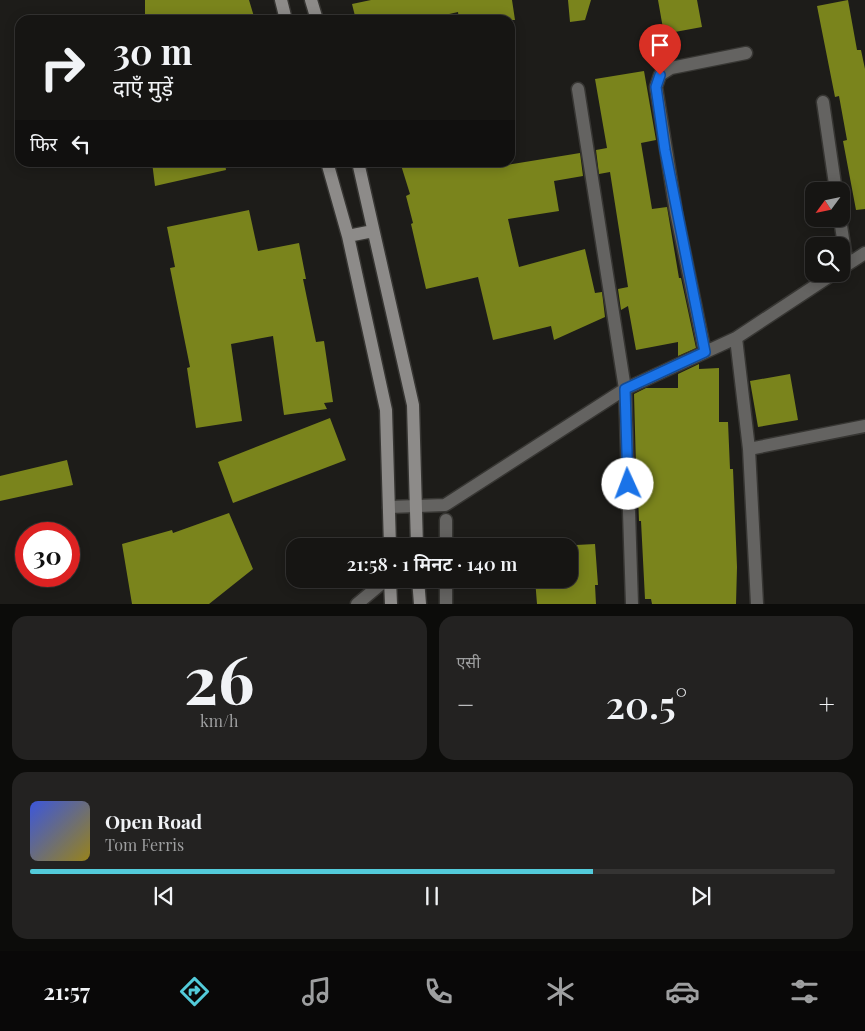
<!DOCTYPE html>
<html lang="hi">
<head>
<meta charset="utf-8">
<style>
	:root { --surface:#161513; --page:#232221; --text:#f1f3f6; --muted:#9e9fa0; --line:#353433; --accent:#53cbda }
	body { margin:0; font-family:"Playfair Display","Noto Sans Devanagari",serif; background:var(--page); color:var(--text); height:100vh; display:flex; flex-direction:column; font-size:19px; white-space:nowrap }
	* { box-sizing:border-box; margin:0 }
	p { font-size:16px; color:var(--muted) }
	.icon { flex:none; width:28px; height:28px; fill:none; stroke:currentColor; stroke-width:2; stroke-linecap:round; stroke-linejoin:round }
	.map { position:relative; height:604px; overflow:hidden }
	.sheet { display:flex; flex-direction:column; gap:12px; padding:12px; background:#0c0c0a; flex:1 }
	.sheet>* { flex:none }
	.banner { position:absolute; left:15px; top:15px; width:500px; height:152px; border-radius:15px; box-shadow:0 2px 12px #0003,0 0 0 1px var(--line); background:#161513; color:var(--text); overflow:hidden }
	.needle { width:32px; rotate:237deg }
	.fabs { position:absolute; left:805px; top:182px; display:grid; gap:10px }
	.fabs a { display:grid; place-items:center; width:45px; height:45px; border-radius:10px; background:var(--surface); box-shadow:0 2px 12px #0003,0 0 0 1px var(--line); font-size:25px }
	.speed { position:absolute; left:15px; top:522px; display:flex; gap:10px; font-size:25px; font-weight:700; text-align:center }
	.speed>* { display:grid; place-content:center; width:65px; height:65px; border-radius:50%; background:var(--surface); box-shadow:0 2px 12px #0003,0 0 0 1px var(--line); line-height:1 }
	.speed .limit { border:8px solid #d22; background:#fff; color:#111 }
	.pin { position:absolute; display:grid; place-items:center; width:42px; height:42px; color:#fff; margin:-51px -21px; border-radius:50% 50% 50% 0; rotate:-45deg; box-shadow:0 0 5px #0007 }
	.pin .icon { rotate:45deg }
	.me { position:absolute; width:55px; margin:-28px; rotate:358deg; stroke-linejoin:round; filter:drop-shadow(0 0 4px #0008) }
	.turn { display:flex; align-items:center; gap:18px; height:105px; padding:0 15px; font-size:22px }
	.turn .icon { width:65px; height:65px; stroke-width:2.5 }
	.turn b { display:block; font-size:35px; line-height:42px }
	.then { display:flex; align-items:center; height:48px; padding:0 15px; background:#0003; gap:10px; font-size:19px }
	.big { font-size:38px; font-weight:600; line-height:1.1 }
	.sheet .widget { flex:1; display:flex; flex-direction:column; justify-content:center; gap:8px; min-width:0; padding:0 18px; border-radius:15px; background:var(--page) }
	.sheet .dial { align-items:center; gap:0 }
	.dial b { font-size:65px; line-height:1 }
	.song { display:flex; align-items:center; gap:15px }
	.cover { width:60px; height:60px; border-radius:8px; background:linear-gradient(135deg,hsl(230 70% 55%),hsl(50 70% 35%)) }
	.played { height:5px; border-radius:2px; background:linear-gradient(90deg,var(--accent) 70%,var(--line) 70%) }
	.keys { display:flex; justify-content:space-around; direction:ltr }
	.heat { display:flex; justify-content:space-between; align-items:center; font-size:28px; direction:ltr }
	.sheet .tiles { flex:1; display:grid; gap:12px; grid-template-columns:1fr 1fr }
	.widget:last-child { grid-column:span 2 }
	.trip { position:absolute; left:286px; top:538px; width:292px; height:50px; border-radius:15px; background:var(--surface); box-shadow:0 2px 12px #0003,0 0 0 1px var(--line); font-weight:600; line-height:50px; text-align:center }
	.tabs { display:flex; height:80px; justify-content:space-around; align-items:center; background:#090808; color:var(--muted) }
	.tabs .icon { width:35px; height:35px }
	.tabs .active { color:var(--accent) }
	.tabs b { font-size:22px; color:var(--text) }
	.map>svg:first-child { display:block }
</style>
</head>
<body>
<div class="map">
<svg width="865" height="604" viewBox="0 0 865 604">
	<rect width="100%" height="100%" fill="#1d1c19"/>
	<!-- building -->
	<path fill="#7a841c" d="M145,0h104l6,20h-110z
		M371,0h141l3,20h-56l-1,-8 -35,8h-67l-4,-16z
		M568,0h23l-6,20 -15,2z
		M658,0h39l5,27 -38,7z
		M848,0l9,50h4l4,19v140l-9,1 -13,-69 4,-1 -8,-44 -4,1 -18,-91z
		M644,71l12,69 -15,3 11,66 15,-2 12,71h2l15,70 -18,8v-14l-42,8 -8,-44 -7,4 -3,-21 10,-2 -18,-115 -11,2 -3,-24 11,-2 -12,-69z
		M580,153l3,23 -29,5 5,30 -51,8 11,48 66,-18 10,44 7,-1 3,25 -51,23 -3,-14 -58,14 -15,-63 -52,12 -15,-65 2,-1 -7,-27 4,-2 -10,-32h99l1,4z
		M152,162h73l1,8 -71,16z
		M249,210l9,41 41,-8 7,36h-3l13,63 8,-1 9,61 -9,1 3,6 -43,6 -11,-79 -42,8 11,77 -46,7 -9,-60 3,-1 -20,-99 5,-1 -8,-40z
		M699,364v5l20,-1v54h9l2,47h3l4,98 -1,37h-84l-1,-5h-6l-4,-78h-2l-2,-54h-1l-2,-73 12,-6h32v-14z
		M790,374l8,46 -40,7 -8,-46z
		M330,418l16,42 -113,43 -15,-41z
		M67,460l6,25 -73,16v-25z
		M229,513l24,56 -44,35h-77l-10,-60 50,-14 1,3z
		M595,544l3,41h-3l1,19h-59l-2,-25h35v-33h-13z"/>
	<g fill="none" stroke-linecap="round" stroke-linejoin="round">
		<defs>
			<path id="street" d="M578,89l47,300 7,215
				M823,102l13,89
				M840,219l7,46
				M842,268l23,-15
				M736,338l13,111 8,155
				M705,352l-29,-140 -20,-125 4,-12 11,-7 75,-15
				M749,449l116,-23
				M389,507l56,-2 180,-116 111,-51 97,-64
				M446,546v-26
				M357,604l30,-25
				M446,604v-25"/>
			<path id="secondary" d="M281,0l5,20
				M311,0l6,20
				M327,162l21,74 38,174 4,136
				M358,162l55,243 4,141
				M348,236l25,-5
				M390,579l1,25
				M418,579l2,25"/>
		</defs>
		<!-- street casing -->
		<use href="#street" stroke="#373633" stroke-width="15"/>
		<!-- secondary casing -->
		<use href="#secondary" stroke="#373633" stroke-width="15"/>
		<!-- street -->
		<use href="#street" stroke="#646361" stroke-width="12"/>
		<!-- secondary -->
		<use href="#secondary" stroke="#8d8b89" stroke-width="12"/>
	</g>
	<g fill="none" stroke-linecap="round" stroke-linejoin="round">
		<defs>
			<path id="route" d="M628,484l-3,-95 80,-37 -40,-202 -9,-63 4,-12"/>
		</defs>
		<!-- route casing -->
		<use href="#route" stroke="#114b97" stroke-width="12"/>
		<!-- route -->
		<use href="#route" stroke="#1a73e8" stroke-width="9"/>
	</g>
</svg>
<div class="fabs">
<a><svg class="needle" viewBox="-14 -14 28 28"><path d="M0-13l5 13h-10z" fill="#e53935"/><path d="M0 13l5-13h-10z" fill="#9e9fa0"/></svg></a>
<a><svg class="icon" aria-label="search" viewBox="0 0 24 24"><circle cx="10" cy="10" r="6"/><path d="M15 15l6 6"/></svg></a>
</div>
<div class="speed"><div class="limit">30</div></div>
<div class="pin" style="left:660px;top:75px;background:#d93025"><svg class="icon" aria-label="arrive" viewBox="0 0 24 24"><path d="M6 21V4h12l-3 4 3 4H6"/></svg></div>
<svg class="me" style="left:628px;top:484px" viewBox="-20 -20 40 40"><circle r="19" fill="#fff"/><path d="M0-13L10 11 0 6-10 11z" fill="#1a73e8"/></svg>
<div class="trip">21:58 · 1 मिनट · 140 m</div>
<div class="banner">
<div class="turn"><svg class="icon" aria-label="right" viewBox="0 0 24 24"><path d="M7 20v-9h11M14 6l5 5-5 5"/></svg><div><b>30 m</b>दाएँ मुड़ें</div></div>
<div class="then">फिर<svg class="icon" aria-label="left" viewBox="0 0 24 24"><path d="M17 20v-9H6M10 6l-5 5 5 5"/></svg></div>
</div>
</div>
<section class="sheet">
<div class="tiles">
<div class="widget dial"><b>26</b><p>km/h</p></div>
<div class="widget"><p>एसी</p>
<div class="heat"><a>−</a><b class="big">20.5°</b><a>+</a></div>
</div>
<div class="widget">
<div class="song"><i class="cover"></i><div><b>Open Road</b><p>Tom Ferris</p></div></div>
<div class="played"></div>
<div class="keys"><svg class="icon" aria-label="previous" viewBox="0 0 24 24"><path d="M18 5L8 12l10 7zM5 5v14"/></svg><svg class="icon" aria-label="pause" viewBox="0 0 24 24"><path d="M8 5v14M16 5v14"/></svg><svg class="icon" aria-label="next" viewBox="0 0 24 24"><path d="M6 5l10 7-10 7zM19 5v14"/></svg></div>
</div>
</div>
</section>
<nav class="tabs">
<b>21:57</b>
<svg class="icon active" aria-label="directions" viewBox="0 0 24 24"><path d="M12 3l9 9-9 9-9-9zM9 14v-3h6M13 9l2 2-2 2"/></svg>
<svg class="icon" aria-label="music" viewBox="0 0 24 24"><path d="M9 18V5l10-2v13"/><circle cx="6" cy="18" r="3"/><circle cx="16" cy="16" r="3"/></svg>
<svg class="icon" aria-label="phone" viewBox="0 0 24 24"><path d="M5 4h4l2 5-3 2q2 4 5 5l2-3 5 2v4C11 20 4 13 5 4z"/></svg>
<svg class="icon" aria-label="climate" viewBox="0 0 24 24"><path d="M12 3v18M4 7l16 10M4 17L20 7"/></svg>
<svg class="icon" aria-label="car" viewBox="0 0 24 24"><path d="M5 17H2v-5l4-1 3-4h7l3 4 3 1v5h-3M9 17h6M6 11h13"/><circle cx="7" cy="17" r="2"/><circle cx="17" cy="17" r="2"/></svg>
<svg class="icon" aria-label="filters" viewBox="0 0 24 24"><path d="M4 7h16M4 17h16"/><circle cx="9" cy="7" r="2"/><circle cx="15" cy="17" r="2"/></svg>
</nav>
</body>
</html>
